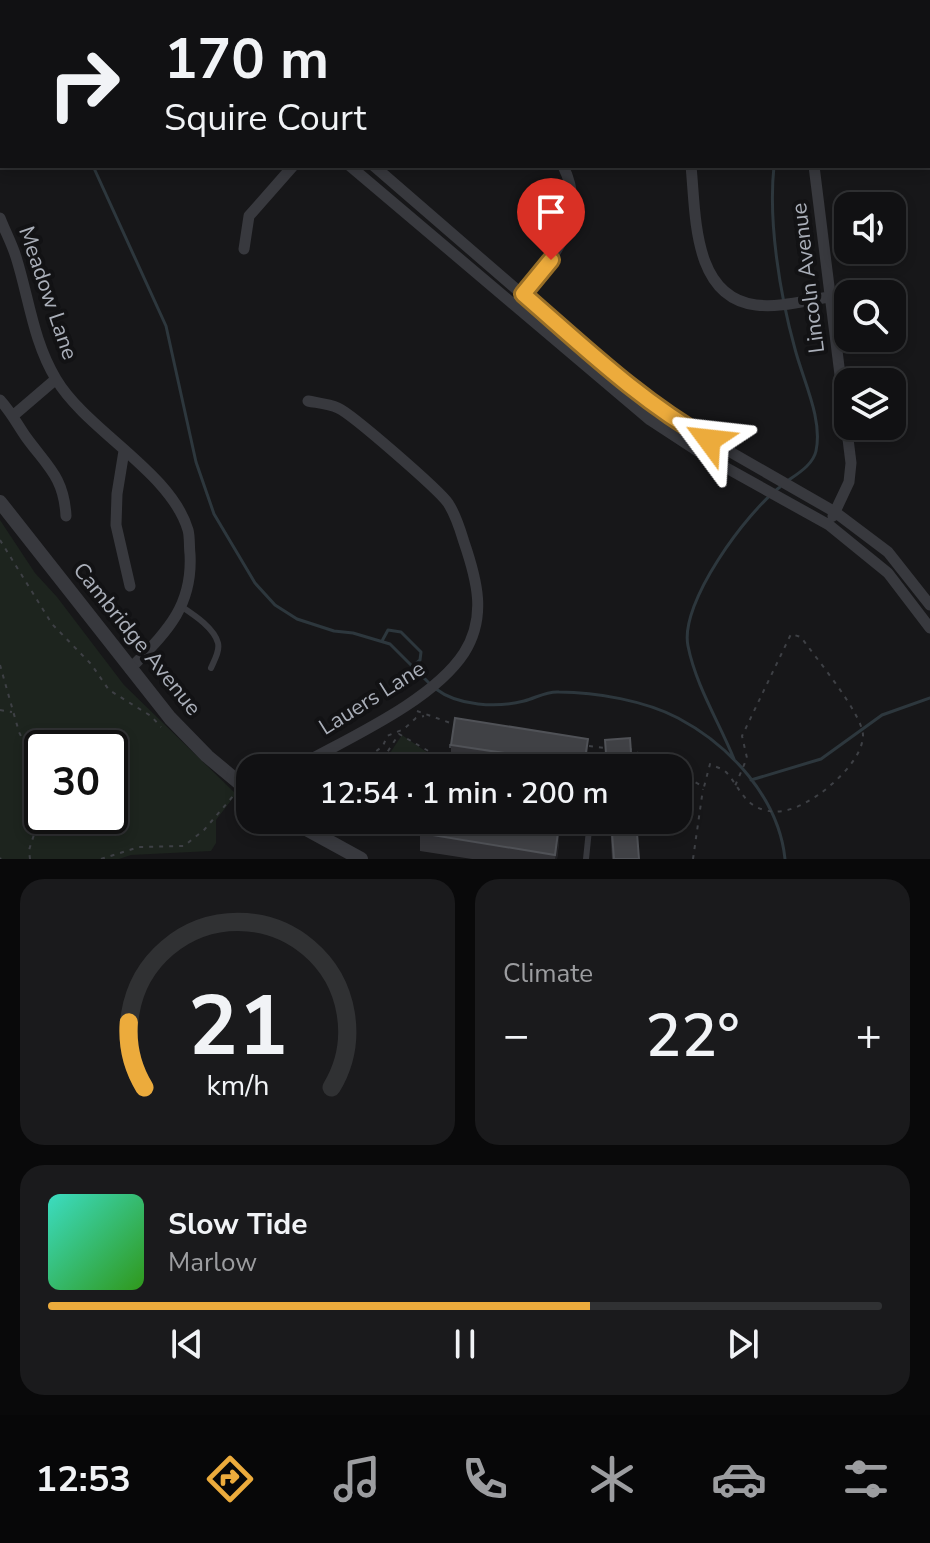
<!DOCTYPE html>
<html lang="en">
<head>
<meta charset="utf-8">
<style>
	:root { --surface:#111113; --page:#1a1a1c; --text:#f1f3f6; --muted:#9c9da0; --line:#303133; --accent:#ecab3c }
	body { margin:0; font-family:"Nunito Sans",sans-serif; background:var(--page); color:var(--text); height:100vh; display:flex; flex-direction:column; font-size:30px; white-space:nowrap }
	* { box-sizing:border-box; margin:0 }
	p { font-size:26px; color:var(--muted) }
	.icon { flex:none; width:44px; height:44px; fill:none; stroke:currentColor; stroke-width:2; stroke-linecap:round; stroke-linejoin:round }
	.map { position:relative; height:859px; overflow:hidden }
	.panel { display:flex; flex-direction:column; gap:20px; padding:20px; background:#09090a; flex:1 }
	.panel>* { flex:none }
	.top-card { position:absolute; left:0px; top:0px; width:930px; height:168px; box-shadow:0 4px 12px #0003,0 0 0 2px var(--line); background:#111113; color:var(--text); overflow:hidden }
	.controls { position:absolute; left:834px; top:192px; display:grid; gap:16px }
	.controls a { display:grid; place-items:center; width:72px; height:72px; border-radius:16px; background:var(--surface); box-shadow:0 4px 12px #0003,0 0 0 2px var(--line); font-size:40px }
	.speed { position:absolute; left:24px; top:730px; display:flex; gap:16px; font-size:40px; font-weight:700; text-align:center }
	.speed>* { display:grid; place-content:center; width:104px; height:104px; border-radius:50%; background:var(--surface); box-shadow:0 4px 12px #0003,0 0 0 2px var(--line); line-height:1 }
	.speed .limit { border:4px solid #111; border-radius:12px; background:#fff; color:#111 }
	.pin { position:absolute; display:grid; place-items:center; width:68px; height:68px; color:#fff; margin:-82px -34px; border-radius:50% 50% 50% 0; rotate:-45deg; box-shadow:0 0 8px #0007 }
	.pin .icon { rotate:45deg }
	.me { position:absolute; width:88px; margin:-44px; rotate:300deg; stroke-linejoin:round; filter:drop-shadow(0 0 6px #0008) }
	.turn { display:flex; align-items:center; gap:28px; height:168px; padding:0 32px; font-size:36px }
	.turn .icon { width:104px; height:104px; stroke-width:2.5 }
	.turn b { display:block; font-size:56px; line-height:68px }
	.big { font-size:60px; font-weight:600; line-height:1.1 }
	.panel .tile { flex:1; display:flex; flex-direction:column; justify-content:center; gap:12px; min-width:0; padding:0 28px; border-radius:24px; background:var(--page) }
	.panel .dial { align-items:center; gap:0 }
	.dial svg { height:208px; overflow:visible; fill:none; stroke:var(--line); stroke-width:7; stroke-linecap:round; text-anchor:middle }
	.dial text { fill:var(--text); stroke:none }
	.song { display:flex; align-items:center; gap:24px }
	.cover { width:96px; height:96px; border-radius:12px; background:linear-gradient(135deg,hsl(170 70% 55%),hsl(110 70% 35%)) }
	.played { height:8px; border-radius:4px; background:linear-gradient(90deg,var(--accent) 65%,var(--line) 65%) }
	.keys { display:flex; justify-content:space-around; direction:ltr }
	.heat { display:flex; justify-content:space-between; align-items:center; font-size:44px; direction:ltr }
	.panel .tiles { flex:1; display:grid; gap:20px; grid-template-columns:1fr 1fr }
	.tile:last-child { grid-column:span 2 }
	.trip { position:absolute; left:236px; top:754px; width:456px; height:80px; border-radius:24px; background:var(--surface); box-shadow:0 4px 12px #0003,0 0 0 2px var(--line); font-weight:600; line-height:80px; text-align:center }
	.tabs { display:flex; height:128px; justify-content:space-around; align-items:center; background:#070708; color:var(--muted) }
	.tabs .icon { width:56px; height:56px }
	.tabs .on { color:var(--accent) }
	.tabs b { font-size:36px; color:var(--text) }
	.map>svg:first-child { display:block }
</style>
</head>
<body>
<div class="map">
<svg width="930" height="859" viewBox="0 0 930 859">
	<rect width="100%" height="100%" fill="#171719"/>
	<!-- green -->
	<path fill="#1d241e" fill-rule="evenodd" d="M0,520l35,53 22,24 67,88 112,109 -20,26v23l-5,8 -80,4 -12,4h-119zM110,748v68h-68v-68z
		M402,735l42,29 -3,4h-61z"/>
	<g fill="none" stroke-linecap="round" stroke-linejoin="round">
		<!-- stream -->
		<path stroke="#2d373d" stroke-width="3" d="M18,0l1,2
			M748,0v2
			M93,166l73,160 30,136 18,52 41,69 20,22 22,14 37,12 19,2 37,11 40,40
			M774,166c-6,56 6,129 21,183 8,31 28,70 21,102 -3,14 -19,23 -30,31
			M382,641l6,-11 13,2 20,20 -1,8 -7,6
			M436,689c22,17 61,19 88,12 12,-3 22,-10 35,-9 37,0 87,9 119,26 53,28 101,81 107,141
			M734,759c-15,-37 -38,-73 -46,-113 -9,-43 59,-134 92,-159
			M751,780l70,-21 61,-44 48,-17"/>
		<!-- path -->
		<path stroke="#3e4045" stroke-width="2" stroke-dasharray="4 6" stroke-linecap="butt" d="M0,540l52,84 39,40 18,26 42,26 10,11
			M0,665l19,67 23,48
			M0,710l12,2
			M417,711l39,14
			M589,746l17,2
			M628,748l41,20
			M366,768l9,-16 8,-6 4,-10 17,-7 12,-11 8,-2
			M377,768l22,-34 52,30
			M450,768v-25
			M678,773l26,14 6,-23c5,3 12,4 16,8 13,14 17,32 38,38 21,6 41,-6 57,-17 16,-12 42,-36 42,-58 -1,-22 -48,-78 -62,-98l-10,-3 -49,102 5,22 -12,28
			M0,858l1,1
			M30,859l-1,-9 13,-40
			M101,859l38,-12 45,-1 20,-16 30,-35
			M693,859l10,-70"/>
		<!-- service -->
		<path stroke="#38393e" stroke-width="6" d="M516,0l1,2
			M182,607c12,8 32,21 36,36 2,8 -4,18 -7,25
			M557,820l34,6
			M586,859l4,-39"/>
		<!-- minor -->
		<path stroke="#38393e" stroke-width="11" d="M154,0l2,2
			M178,0l2,2
			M355,0l1,2
			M481,0l1,2
			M636,0v2
			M673,0v2
			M794,0v2
			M198,2l2,-2
			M350,166l300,254 55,36 124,69 59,48 42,55
			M374,166l247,214 45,35 169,97 53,40 42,53
			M691,166c5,48 1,131 65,139 24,3 51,-5 74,-8
			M814,166l37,297 -2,19 -16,34
			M0,218c5,13 12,26 16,39 13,41 17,84 40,122 31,52 115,93 132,151 2,7 1,17 2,24 3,54 -25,79 -60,115
			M244,249l5,-33 44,-50
			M519,299c32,-39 71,-79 44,-133
			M0,400c11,12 17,24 26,37 21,29 38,40 40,79
			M14,415l42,-36
			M124,451l-7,43 -1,31 14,61
			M295,768c51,-29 137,-66 169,-115 23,-36 13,-73 0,-111 -4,-13 -8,-27 -16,-39 -9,-13 -96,-89 -110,-95 -9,-4 -20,-5 -30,-7"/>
		<!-- tertiary -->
		<path stroke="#38393e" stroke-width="14" d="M0,502l170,216 37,38 43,36
			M290,820l71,39"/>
	</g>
	<!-- wall -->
	<path fill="#333337" d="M451,745l137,11 -2,12h-97l-38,-6z
		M610,820h26l3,39h-27z
		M420,833l139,10 -2,16h-85l-52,-8z"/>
	<!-- shaded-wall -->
	<path fill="#222225" d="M588,739v17l-2,12h-2z
		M559,825v18l-2,16h-2z"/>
	<!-- building -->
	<path fill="#404145" stroke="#505257" stroke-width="2" d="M455,718l133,21 -4,26 -133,-20z
		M630,738l2,30h-25l-2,-28z
		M341,764l7,4h-10z
		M422,820h105l32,5 -4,30 -135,-22z
		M611,820h25l3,39h-25z"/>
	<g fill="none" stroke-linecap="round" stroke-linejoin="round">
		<defs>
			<path id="route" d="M551,260l-28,34c60,52 117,107 186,146"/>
		</defs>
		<!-- route casing -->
		<use href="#route" stroke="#996f27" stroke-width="20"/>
		<!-- route -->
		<use href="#route" stroke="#ecab3c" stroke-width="14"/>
	</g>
	<g text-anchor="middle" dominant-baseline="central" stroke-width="8" stroke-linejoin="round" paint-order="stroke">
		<!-- street labels -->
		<g font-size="22" fill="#aaafb9" stroke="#121214">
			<text transform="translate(808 278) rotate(-97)">Lincoln Avenue</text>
			<text transform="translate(48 293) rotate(71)">Meadow Lane</text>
			<text transform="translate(137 639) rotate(51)">Cambridge Avenue</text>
			<text transform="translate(372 698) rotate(-32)">Lauers Lane</text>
		</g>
	</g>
</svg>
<div class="controls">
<a><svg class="icon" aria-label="sound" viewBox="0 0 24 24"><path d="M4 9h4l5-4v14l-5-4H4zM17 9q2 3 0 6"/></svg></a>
<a><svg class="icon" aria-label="search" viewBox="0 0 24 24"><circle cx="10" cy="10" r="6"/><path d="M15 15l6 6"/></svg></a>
<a><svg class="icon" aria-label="layers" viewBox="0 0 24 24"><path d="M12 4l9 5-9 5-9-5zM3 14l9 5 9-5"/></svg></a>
</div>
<div class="speed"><div class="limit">30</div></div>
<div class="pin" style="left:551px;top:260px;background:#d93025"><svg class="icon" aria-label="arrive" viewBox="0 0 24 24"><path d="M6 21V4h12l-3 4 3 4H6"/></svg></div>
<svg class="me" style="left:709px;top:440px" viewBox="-20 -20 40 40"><path d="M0-17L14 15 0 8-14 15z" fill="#ecab3c" stroke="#fff" stroke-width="4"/></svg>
<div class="trip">12:54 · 1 min · 200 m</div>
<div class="top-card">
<div class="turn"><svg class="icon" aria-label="right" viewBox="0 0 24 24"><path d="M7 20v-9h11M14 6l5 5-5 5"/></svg><div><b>170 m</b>Squire Court</div></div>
</div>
</div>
<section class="panel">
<div class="tiles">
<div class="tile dial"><svg viewBox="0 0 100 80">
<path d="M14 69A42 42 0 1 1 86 69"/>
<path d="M14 69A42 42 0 0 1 8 44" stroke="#ecab3c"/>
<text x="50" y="56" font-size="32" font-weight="700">21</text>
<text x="50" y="72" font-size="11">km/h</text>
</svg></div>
<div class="tile"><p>Climate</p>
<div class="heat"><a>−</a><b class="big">22°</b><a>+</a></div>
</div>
<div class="tile">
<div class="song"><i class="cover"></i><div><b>Slow Tide</b><p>Marlow</p></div></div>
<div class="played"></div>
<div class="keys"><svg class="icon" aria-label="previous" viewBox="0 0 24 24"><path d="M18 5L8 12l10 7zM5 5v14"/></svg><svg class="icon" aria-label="pause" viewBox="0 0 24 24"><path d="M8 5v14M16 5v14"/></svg><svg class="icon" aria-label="next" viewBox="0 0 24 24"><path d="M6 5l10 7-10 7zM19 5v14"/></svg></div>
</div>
</div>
</section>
<nav class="tabs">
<b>12:53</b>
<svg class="icon on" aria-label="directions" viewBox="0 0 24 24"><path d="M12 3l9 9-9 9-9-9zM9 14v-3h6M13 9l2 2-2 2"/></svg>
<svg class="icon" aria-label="music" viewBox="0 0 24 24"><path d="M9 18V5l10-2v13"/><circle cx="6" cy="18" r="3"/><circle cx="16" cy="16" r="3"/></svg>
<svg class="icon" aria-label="phone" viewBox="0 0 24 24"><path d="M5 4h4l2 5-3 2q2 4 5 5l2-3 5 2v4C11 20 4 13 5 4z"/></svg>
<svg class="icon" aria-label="climate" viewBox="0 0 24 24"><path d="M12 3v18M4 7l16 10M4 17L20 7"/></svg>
<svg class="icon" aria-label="car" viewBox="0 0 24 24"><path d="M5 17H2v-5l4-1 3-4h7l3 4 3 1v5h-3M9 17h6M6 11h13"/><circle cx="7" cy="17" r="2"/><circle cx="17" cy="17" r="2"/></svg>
<svg class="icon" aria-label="filters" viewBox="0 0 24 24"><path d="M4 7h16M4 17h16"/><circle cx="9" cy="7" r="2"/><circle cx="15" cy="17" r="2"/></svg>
</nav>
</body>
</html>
